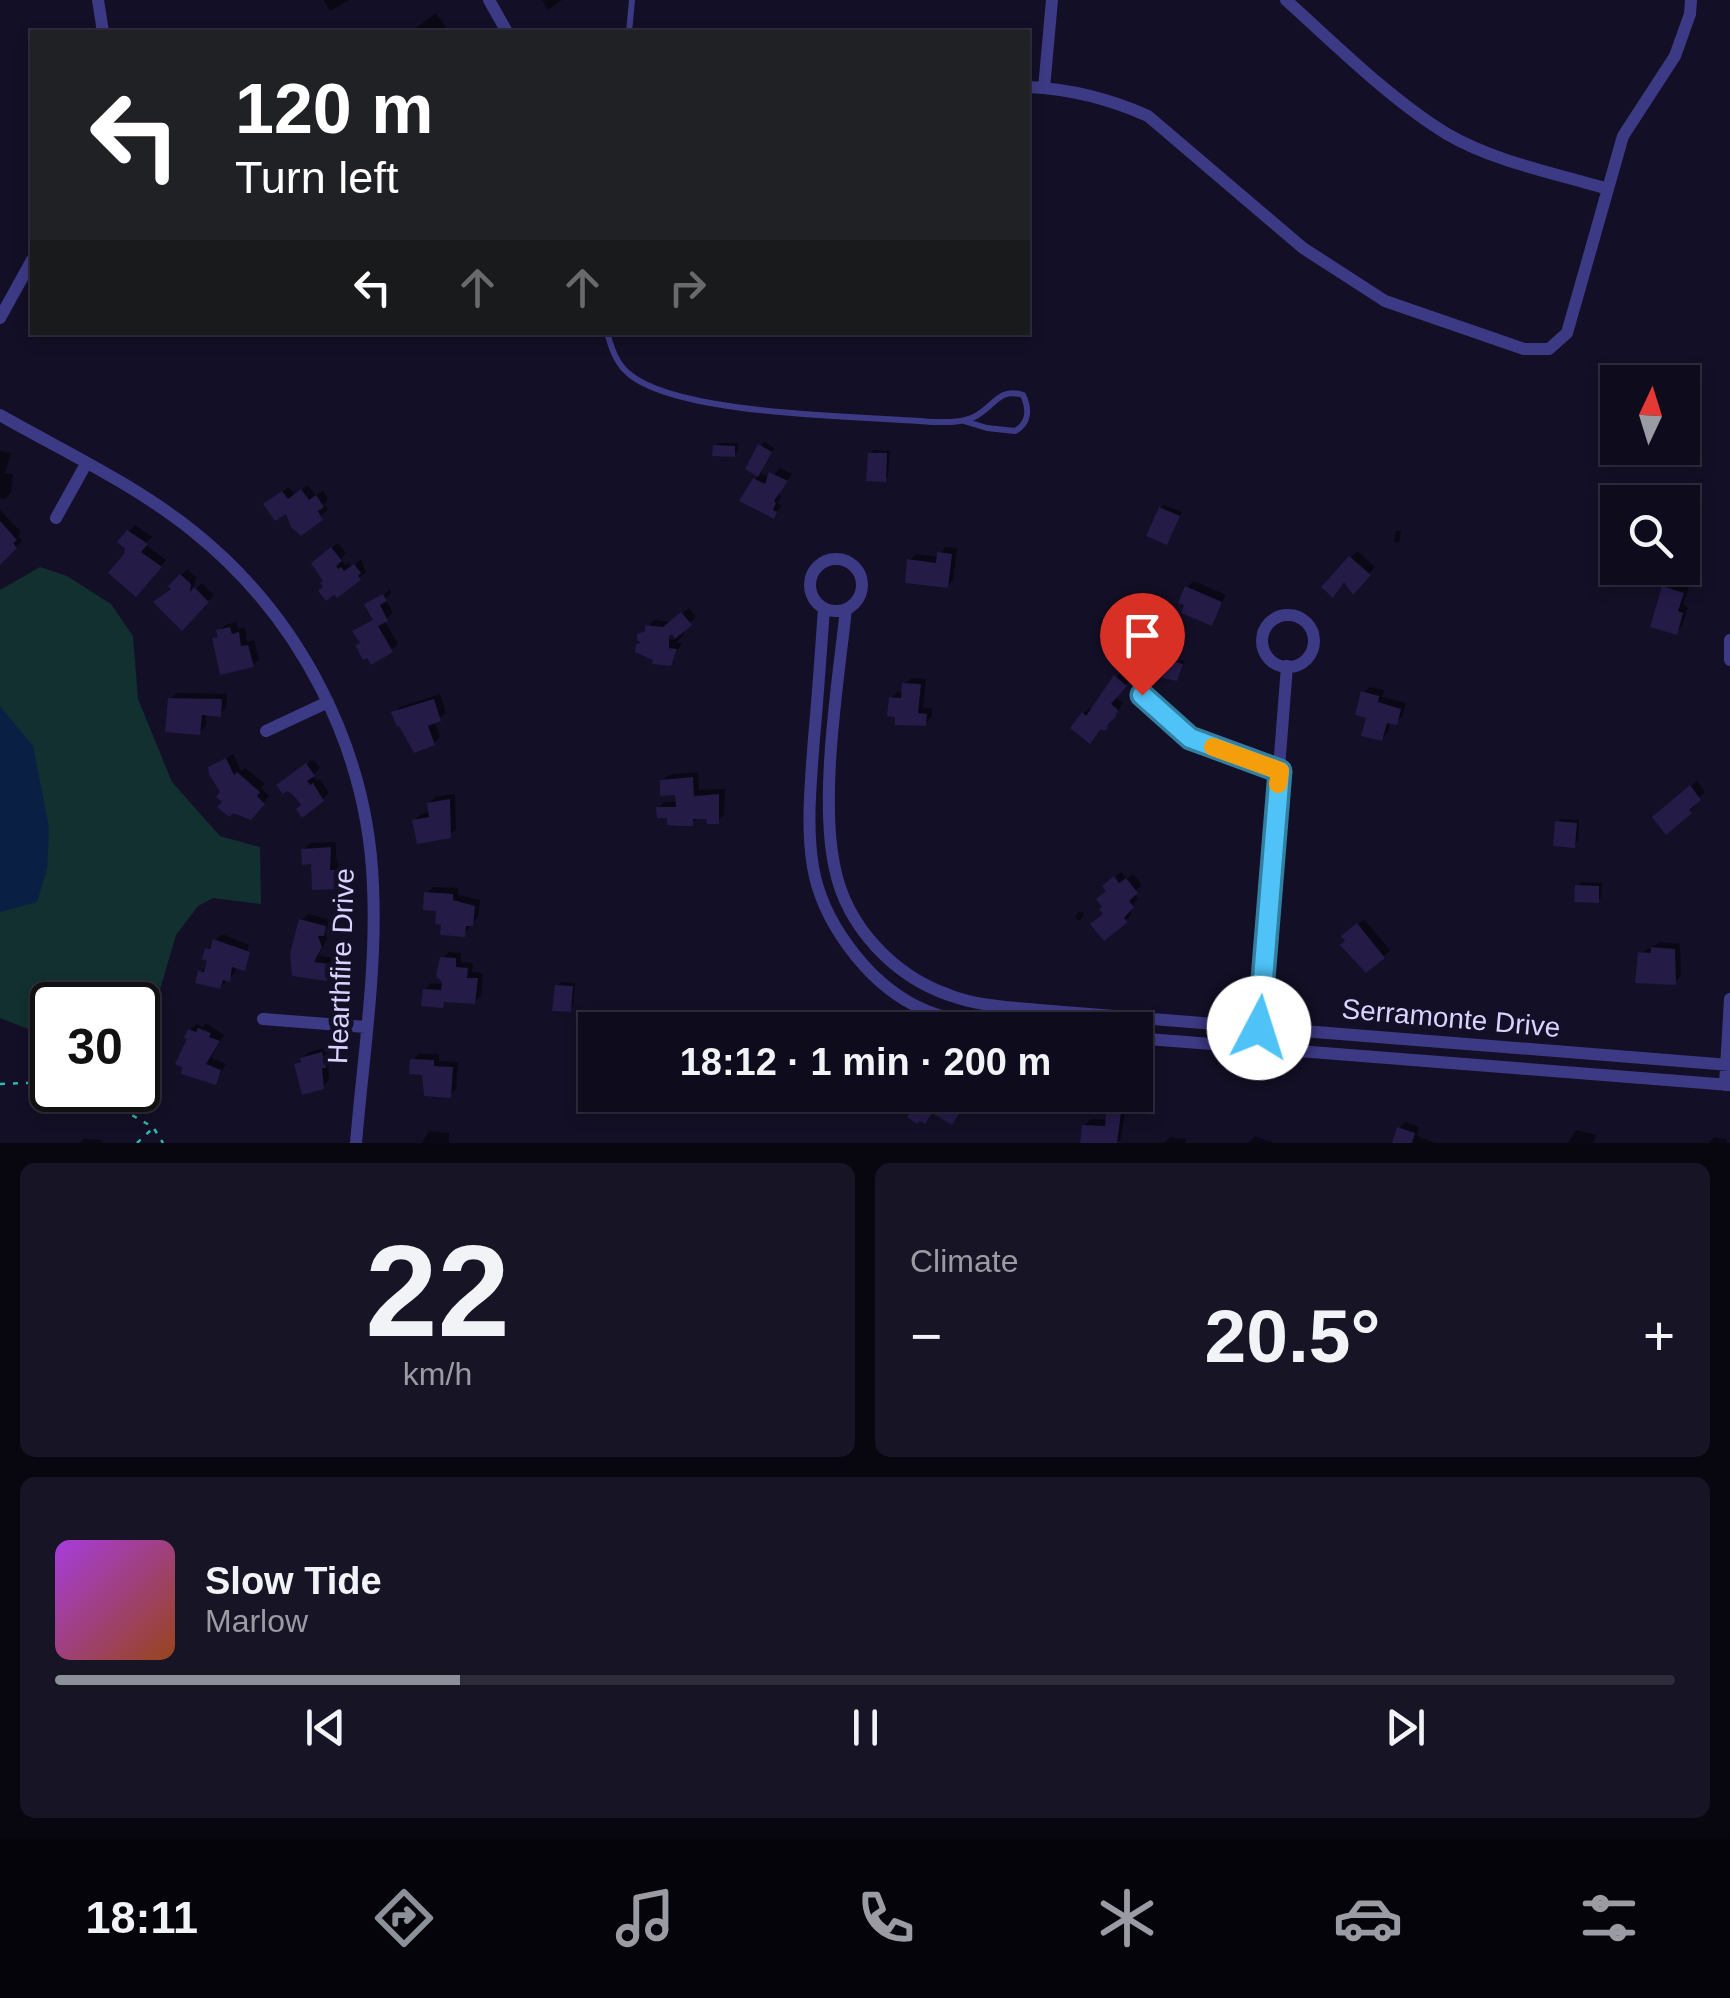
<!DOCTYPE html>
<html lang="en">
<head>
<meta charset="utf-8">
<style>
	:root { --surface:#0e0b1c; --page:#171425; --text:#f1f3f6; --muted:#9b9ba3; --line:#2e2b3b; --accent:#8c9099 }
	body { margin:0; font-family:Helvetica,sans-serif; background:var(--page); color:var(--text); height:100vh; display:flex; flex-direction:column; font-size:38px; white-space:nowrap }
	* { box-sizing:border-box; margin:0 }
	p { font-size:32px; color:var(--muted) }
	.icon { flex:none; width:55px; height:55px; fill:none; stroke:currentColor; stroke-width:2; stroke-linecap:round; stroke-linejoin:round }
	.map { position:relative; height:1143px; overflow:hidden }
	.panel { display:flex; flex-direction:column; gap:20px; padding:20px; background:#08060f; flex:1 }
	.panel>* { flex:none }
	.guide { position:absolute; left:30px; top:30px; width:1000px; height:305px; border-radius:0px; box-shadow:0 5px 15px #0003,0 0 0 2px var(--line); background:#202124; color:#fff; overflow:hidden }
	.needle { width:65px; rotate:4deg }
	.controls { position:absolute; left:1600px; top:365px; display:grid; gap:20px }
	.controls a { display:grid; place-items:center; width:100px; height:100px; border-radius:0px; background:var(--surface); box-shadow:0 5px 15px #0003,0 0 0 2px var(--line); font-size:50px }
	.speed { position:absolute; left:30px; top:982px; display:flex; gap:20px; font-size:50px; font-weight:700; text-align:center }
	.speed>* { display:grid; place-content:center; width:130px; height:130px; border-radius:50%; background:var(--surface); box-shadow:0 5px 15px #0003,0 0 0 2px var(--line); line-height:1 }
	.speed .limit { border:5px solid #111; border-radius:15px; background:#fff; color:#111 }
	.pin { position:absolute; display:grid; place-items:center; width:85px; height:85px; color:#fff; margin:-102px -42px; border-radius:50% 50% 50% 0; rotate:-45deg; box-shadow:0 0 10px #0007 }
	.pin .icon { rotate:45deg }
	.me { position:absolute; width:110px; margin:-55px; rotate:5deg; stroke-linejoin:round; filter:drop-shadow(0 0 8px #0008) }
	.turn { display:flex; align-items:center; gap:35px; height:210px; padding:0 40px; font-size:45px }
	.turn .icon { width:130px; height:130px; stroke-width:2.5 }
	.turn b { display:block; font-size:70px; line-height:85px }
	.lanes { display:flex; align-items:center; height:95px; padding:0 40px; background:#0003; justify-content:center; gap:50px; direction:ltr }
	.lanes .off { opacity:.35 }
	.big { font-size:75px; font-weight:700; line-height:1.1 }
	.panel .card { flex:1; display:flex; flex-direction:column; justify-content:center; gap:15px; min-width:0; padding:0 35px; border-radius:15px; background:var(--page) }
	.panel .dial { align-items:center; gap:0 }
	.dial b { font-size:130px; line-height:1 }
	.song { display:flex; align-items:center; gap:30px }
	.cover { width:120px; height:120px; border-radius:15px; background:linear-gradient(135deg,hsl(280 70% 55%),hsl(20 70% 35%)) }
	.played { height:10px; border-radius:5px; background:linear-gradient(90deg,var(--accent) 25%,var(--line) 25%) }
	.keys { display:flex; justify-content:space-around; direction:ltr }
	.heat { display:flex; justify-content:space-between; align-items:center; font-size:55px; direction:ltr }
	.panel .tiles { flex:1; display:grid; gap:20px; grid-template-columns:1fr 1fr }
	.card:last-child { grid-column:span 2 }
	.trip { position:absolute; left:578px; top:1012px; width:575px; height:100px; border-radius:0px; background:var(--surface); box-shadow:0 5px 15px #0003,0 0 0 2px var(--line); font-weight:700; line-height:100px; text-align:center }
	.menu { display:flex; height:160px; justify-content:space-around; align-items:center; background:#06040b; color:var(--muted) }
	.menu .icon { width:70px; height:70px }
	.menu .active { color:var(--accent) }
	.menu b { font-size:45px; color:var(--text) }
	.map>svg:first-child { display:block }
</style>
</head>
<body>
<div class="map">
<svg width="1730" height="1143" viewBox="0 0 1730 1143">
	<rect width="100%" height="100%" fill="#130f26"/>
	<!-- green -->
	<path fill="#12302f" d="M40,567l27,9 44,28 22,32 5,63 34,83 48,54 40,11 1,57 -48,-6 -15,8 -22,29 -17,58 -7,75 -9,23 -5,-4v-82h-86v40l-14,-12 -38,-15v-428z"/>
	<!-- water -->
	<path fill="#0a1f44" d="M0,706l33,40 16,81 -2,42 -10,33 -37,10z"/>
	<!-- shadow -->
	<path fill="#0007" fill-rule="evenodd" d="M324,0h26l-20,11z
		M542,0h20l-14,10z
		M436,13l13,19h-29l-3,-5z
		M764,442l10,6 -15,24 12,7 9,-11 12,6 -14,20 3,2 -4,7 5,3 -9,10 -18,-37 5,-4 -12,-7z
		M719,443h19v8l-4,3 -19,-8z
		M874,450l16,1 -2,25 -3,3 -15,-25z
		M0,451l11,2 -6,20 8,1 -2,18 -6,7 -5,-1z
		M308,485l8,11 7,-5 5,8 -4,5 4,6 -27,22 -14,-22 -14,-12 16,-11 6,7z
		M1164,505l18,7 -16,30 -5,-34z
		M0,510l21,22 -3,4 4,5 -22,20z
		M135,525l17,12 -7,7 21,16 -24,28 -15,-40 -7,-6z
		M1396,531h5l-2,12 -5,-1z
		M338,543l8,10 -5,6 4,6 3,-2 4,4 9,-8 5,13 -28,23 -12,-9 -6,-29z
		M945,547l12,1 -4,32 -6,6 -37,-26 6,-6 23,3z
		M1357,551l18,16 -22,25 -8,-13 -21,8z
		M187,569l9,8 -3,15 9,-9 12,12 -32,32 -11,-41z
		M1193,581l33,14 -15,28 -24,-35z
		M1670,581l19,5 -6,19 5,2 -6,19 -6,6 -12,-45z
		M390,590l1,3 -6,6 8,14 -9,7 14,24 -7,6 -28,-8 -7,-11 18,-12 -7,-14z
		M689,608l7,9 -16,15 4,2 -8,9h6l-12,20 -31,-18 4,-4 -3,-6 14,-15 17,2zM673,631l4,6 -4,3 -11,-4z
		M236,622l2,7 7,-2 2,15 7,-2 5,19 -6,6 -33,-29 -1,-5 6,-6z
		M1160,654l25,7 -9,17 -12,-7 -7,-14z
		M1121,671l10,7 -16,19 8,6 -11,18 -11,7 -18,-14 6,-6 3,2z
		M911,678l15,1 -3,29h9v9l-7,6 -34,-25 6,-6h7l1,-8z
		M1370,687l14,3 -2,7 24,6 -4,13 -6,7 -6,-2 -2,11 -7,7 -12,-23 -6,-23z
		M176,693l51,1 -1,14 -6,6 -14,-1v13l-7,6 -29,-33z
		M440,694l6,19 -12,8 6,16 -6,6 -40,-30 6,-6z
		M233,754l8,17 4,-3 20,16 -4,4 8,8 -12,15 -32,-9 -14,-34z
		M313,759l7,9 -7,7 4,6 3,-2 9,14 -7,7 -36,-20z
		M698,772l1,18 26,-1 -1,26 -6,6 -9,-5h-10l-7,7 -33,-15 6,-6h13v-9l-16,-12 6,-6z
		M1697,781l8,11 -11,10 2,3 -6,6h-29z
		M455,794l1,35 -6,6 -35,-15 6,-6 10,-2 -2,-8 6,-7z
		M1561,819l18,1 -1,21 -4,4 -17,-23z
		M336,842v15l7,24 -6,6 -34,-37 7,-7z
		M1121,872l6,7 6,-5 9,11 -8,8 4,6 -10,11 4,4 -6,6 -20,-7 3,-23 -4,-4z
		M1581,882l21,1 -1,14 -3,4 -21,-15z
		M433,887l25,1v7l22,5 -2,17 -14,17 -37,-41z
		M1079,911l5,3 -4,7 -5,-3z
		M308,914l22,6 -5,12 2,7 -9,17 16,2 -2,14 -6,6 -32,-4 8,-54z
		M1364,919l26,31 -6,6 -39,-20z
		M222,934l27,11 -5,19h4l-4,4 -8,-2 -1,7 -15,14 -20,-15 8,-6 -1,-17z
		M1660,942l20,2 1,32 -6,6 -35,-28z
		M449,952l12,1v9l12,1 -1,9 11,1 -2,23 -7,6 -26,-2 -6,5 -17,-15 6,-7 18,2 -6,-27z
		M561,982l14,1 -2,23 -3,4 -13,-24z
		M620,1010l14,11 23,9 -53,-2z
		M206,1023l18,12 -13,23 15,6 -11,19 -25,-45v-8l6,-6 7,3z
		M328,1047l3,12 -3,3 1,18 -6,6 -27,-21 13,-13z
		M419,1054h20v7l19,1 -2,27 -6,6 -37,-35z
		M913,1095h43l11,7 -15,19 -33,-18z
		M1115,1106l11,1 -6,34 -37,2 1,-17 7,-7 17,1 1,-7z
		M1405,1122l14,5 -2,9 18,7h-39l3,-14z
		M1576,1130l20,5 -2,8h-26z
		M429,1131l20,2v10h-27z
		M1255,1136l19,7h-25z
		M1170,1137l16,2v4h-22z
		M1714,1137l13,2 -1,4h-17z
		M84,1139l18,1 -1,3h-21z"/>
	<!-- building -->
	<path fill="#241b47" d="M758,444l14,8 -14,25 -13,-8z
		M713,445l22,1v11l-23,-1z
		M868,453h19l-1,29 -20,-1z
		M769,472l19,9 -14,20 2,2 -3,7 4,2 -3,7 -35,-18 14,-23 12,6z
		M301,489l8,11 7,-5 8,12 -6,4 5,9 -22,16 -10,-9 -5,-13 -11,7 -12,-17 19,-13 6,8z
		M1159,507l21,9 -13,29 -21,-9z
		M0,521l17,19 -4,3 4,5 -17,17z
		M127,530l21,14 -7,8 21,15 -26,30 -28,-24 16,-19 1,-5 -8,-7z
		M331,547l11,14 -6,5 2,3 3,-2 3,4 10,-7 7,9 -3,3 3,4 -24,18 -3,-3 -8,6 -8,-10 5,-4 -3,-4 3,-2 -12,-18z
		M937,552l15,2 -4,34 -43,-5 2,-24 29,4z
		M1349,556l22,19 -18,20 -9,-13 -11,16 -12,-11z
		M180,574l11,10 -1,8 4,-5 15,15 -27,29 -29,-29 18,-13 -3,-3z
		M1185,586l37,16 -10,24 -31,-13 3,-8 -6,-2z
		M1662,586l22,7 -6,18 5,2 -6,22 -27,-8z
		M383,594l4,7 -7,4 8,16 -10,5 15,26 -22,13 -4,-7 -4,2 -8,-15 5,-2 -8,-12 21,-11 -9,-16z
		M681,612l11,13 -17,14 -3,-5 -3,2v12l8,1 -6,17 -19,-2 1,-4 -18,-8 1,-8 5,-1 -4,-3v-6l8,-3v-6l18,2z
		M230,627l2,7 7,-2 2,14 7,-1 6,22 -34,8 -8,-37 6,-1 -2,-7z
		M1155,656l28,8 -6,17 -14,-3 -1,-5 -12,-4z
		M1114,675l13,11 -16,18 7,6 -3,8 -7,6 -1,6h-7l-10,14 -20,-16 12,-16 4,4z
		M902,683l19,1 -3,29 9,1 -1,12 -31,-1v-8l-8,-1 2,-19 12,1z
		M1361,691l18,5 -1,6 23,7 -4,16 -10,-2 -5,18 -21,-5 5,-18 -11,-3z
		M168,698l54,1 -1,18 -19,-2 -2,20 -35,-3z
		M434,699l7,22 -13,5 7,19 -21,8 -15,-27 -2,1 -6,-15z
		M226,758l8,17 3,-3 23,20 -3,4 8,8 -14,16 -18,-7 -4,4 -12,-10 5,-5 -6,-5 4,-5 -11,-18 -1,-7z
		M306,763l9,13 -8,5 3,4 3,-2 11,18 -22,17 -6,-9 5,-4 -7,-9 -7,-5 -4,3 -7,-9z
		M693,777l1,19 25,-2v30h-12l-1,-5h-13v7h-15l-11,-1v-7h-10l-1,-11h20l-1,-12 -15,1v-16z
		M1690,785l11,15 -12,10 3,3 -26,22 -14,-18z
		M450,799l1,39 -34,6 -5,-24 17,-3 -2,-14z
		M1555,821l22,2 -2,25 -22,-2z
		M331,847l-1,23h5l3,19 -26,1 -1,-26 -9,1 -1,-16z
		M1114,876l5,7 7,-5 12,15 -9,8 5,6 -10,11 4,4 -24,19 -14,-17 13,-10 -4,-5 3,-2 -6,-8 10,-8 -4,-5z
		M1575,885l24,1v17l-25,-1z
		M424,892l29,2v6l22,6 -2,20h-7l-1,11 -25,-2 1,-10 -6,-1 1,-13 -13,-1z
		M299,919l27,7 -2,10h-6l4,11 -8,15 15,2 -2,17 -35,-5 -2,-23z
		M1357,923l28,35 -19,15 -26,-28 5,-4 -4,-5z
		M213,939l37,13 -5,19 -13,-4 -2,15 -7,-2 -3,9 -25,-6 3,-12 6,1 3,-11 -5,-2 3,-11 5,1z
		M1651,947l24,2 1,36 -41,-2 3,-31 13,1z
		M440,957l16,1v9l12,1 -1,10h11l-3,26 -31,-2 -1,6 -22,-2 2,-17 18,1 1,-8 -6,-6z
		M555,985l18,1 -2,26 -19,-1z
		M612,1014l16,12v4h-29z
		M198,1028l13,5 -2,4 11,4 -14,23 15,6 -5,15 -35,-11 1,-7 -7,-3 12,-25 -3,-1 4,-9 8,3z
		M322,1052l4,16h-4l2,21 -22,6 -8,-31 7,-2 -1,-4z
		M410,1059l24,1v6l19,1 -2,31 -27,-2 -2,-21 -13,-1z
		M910,1095h39l-2,4 15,10 -10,16 -20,-12 -7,11 -5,-3 -3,3 -10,-7 8,-13 -7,-6z
		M1106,1111l15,2 -4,30h-37l2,-18 23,1z
		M1397,1127l18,6 -3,10h-20z"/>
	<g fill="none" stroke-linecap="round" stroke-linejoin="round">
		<!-- path -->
		<path stroke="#2fb8b0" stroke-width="2.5" stroke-dasharray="5 8" stroke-linecap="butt" d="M0,1084l52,-2
			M87,1090l66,37 10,16
			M137,1143l15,-14"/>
		<!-- service -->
		<path stroke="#3d3a85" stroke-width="6" d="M629,32l3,-32
			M607,332c4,15 9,31 21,41 48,43 235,43 304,49 14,0 29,1 42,-5 20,-10 25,-30 49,-22 6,13 7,28 -8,36l-28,-3 -23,-7
			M1141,695l48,42 89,34"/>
		<!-- minor -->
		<path stroke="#3d3a85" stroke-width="12" d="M98,0l5,32
			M489,0l18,32
			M1286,0c49,44 105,100 161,134 48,28 108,39 161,55
			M1028,87c43,2 80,11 120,29l155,132 82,53 139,48h25l18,-16 56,-197 52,-80 15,-42 1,-14
			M1044,88l8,-88
			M0,318l32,-58
			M0,415c65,37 136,70 194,117 107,86 174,217 179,354 4,85 -10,172 -17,257
			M56,518l30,-54
			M810 585a26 26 0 1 1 52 0a26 26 0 1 1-52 0Z
			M824,608c-3,43 -6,87 -10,130 -3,43 -8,87 -1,129 9,54 53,113 101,138 31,16 70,21 104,25
			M846,609c-8,74 -27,189 -11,260 12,58 59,107 114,126 28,11 60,12 90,15l691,55
			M1262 641a26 26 0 1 1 52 0a26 26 0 1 1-52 0Z
			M1730,640v20
			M266,731l62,-29
			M263,1019l103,8
			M1037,1030l2,-20
			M1135,1038l595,47
			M1257,1048l30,-382
			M1725,1085l5,-86"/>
	</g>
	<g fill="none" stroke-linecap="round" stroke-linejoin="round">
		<defs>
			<path id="route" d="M1142,695l48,43 90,33 -21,257"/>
		</defs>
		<!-- route casing -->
		<use href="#route" stroke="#337fa1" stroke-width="25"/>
		<!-- route -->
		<use href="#route" stroke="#4fc3f7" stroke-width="18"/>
		<!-- slow -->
		<path stroke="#f59e0b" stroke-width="18" d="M1213,747l67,24 -2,13"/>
	</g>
	<g text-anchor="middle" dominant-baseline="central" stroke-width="10" stroke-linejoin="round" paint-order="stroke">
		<!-- street labels -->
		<g font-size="28" fill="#d9d4ff" stroke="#130f26">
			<text transform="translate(341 966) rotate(-88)">Hearthfire Drive</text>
			<text transform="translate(1451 1018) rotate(5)">Serramonte Drive</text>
		</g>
	</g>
</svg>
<div class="controls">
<a><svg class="needle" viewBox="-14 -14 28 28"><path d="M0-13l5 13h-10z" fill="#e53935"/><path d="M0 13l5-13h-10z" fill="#9b9ba3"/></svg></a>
<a><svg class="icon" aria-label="search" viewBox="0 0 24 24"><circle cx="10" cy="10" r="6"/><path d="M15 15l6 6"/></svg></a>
</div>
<div class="speed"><div class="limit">30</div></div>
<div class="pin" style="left:1142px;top:695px;background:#d93025"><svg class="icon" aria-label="arrive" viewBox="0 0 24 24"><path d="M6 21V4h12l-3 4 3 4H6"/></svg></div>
<svg class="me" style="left:1259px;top:1028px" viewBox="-20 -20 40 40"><circle r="19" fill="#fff"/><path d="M0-13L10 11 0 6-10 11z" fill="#4fc3f7"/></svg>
<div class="trip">18:12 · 1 min · 200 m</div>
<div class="guide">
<div class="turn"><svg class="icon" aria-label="left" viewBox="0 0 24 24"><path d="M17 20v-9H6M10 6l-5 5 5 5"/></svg><div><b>120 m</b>Turn left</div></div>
<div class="lanes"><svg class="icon" aria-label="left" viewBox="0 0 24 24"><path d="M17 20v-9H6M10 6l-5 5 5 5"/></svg><svg class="icon off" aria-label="ahead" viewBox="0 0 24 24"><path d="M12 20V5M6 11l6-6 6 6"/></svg><svg class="icon off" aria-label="ahead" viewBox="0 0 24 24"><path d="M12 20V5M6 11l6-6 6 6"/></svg><svg class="icon off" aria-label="right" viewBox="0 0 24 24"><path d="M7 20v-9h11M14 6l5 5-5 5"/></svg></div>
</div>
</div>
<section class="panel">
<div class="tiles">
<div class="card dial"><b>22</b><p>km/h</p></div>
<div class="card"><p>Climate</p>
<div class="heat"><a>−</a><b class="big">20.5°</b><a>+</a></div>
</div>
<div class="card">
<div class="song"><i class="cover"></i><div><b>Slow Tide</b><p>Marlow</p></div></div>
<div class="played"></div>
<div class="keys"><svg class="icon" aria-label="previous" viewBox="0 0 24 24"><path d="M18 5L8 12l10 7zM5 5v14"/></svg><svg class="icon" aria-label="pause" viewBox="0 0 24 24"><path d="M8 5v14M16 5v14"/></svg><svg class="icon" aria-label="next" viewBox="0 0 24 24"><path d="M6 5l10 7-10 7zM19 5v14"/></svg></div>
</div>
</div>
</section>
<nav class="menu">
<b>18:11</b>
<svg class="icon active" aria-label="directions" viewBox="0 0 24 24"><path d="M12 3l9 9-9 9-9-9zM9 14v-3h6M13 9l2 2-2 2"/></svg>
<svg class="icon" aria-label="music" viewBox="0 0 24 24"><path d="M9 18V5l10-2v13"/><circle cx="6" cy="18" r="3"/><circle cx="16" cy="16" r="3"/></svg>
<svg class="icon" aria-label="phone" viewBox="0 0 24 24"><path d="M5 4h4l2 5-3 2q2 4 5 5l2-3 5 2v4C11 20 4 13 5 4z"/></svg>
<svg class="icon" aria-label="climate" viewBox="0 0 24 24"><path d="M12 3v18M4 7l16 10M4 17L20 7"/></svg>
<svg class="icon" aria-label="car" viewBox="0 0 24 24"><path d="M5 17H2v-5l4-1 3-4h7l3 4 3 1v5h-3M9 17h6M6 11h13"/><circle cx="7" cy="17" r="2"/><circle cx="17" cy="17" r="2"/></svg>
<svg class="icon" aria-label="filters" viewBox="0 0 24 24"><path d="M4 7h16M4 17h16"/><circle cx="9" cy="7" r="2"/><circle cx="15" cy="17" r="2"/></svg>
</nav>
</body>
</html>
